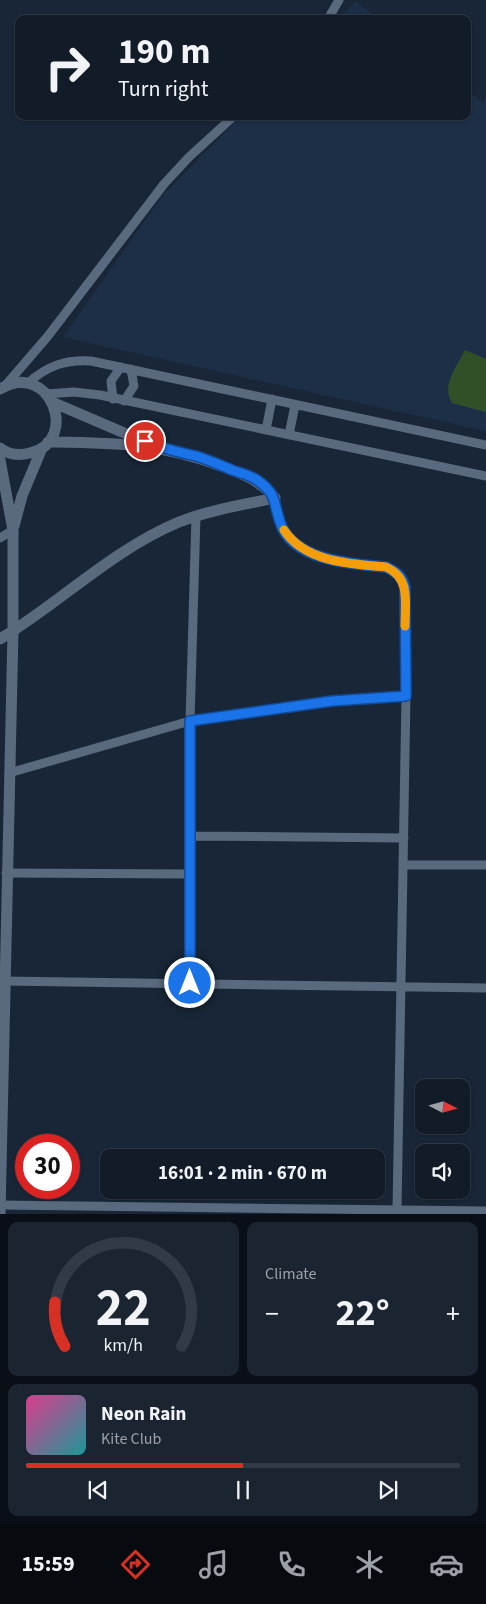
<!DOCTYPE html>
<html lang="en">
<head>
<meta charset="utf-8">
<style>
	:root { --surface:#121c29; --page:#1b2531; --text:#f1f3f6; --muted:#9ca1a8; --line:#313a46; --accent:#d93025 }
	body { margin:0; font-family:"Source Sans 3",sans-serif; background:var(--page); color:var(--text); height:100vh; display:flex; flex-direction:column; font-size:19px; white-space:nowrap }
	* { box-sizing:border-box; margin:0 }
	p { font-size:16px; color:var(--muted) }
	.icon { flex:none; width:28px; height:28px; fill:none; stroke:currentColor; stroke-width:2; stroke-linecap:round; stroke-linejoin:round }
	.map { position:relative; height:1214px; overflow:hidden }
	.drawer { display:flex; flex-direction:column; gap:8px; padding:8px; background:#0a0f17; flex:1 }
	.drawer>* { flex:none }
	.hud { position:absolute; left:15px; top:15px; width:456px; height:105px; border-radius:10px; box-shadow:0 1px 4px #0004,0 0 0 1px var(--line); background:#121c29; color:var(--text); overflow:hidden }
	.needle { width:32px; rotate:96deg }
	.fabs { position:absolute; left:415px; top:1079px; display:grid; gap:10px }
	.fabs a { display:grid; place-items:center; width:55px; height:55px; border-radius:10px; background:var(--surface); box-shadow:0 1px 4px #0004,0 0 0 1px var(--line); font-size:25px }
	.speed { position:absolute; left:15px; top:1134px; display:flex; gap:10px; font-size:25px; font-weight:700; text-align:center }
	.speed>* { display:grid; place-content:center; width:65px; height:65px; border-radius:50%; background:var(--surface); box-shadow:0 1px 4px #0004,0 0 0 1px var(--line); line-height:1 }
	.speed .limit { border:8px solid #d22; background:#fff; color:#111 }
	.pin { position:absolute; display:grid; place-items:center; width:42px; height:42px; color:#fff; margin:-21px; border:2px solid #fff; border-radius:50%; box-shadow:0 1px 5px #0007 }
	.me { position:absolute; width:55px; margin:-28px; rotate:0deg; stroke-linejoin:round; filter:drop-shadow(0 0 4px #0008) }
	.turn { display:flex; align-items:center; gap:18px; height:105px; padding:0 20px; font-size:22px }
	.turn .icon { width:65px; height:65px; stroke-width:2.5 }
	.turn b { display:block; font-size:35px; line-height:42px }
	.big { font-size:38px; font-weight:700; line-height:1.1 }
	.drawer .card { flex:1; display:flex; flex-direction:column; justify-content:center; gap:8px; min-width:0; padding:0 18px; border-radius:10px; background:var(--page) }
	.drawer .dial { align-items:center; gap:0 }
	.dial svg { height:130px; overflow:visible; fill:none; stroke:var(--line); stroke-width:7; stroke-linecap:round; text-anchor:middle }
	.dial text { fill:var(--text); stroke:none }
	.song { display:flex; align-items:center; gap:15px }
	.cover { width:60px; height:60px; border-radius:8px; background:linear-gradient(135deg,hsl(330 70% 55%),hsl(180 70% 35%)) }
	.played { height:5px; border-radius:2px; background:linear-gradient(90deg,var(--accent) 50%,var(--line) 50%) }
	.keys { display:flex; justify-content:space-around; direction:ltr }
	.heat { display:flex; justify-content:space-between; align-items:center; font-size:28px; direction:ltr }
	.drawer .tiles { flex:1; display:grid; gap:8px; grid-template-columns:1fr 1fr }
	.card:last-child { grid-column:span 2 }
	.trip { position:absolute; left:100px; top:1149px; width:285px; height:50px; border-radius:10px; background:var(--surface); box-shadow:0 1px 4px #0004,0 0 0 1px var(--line); font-weight:700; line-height:50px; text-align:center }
	.tabs { display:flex; height:80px; justify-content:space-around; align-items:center; background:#070b10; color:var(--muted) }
	.tabs .icon { width:35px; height:35px }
	.tabs .active { color:var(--accent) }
	.tabs b { font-size:22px; color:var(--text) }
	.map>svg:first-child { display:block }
</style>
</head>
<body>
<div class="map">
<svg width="486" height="1214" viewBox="0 0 486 1214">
	<rect width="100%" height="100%" fill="#182637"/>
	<!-- built -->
	<path fill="#1d2f46" d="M356,1l23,18h-41z
		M468,91l15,12 3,-6v334l-423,-94 99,-141 79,-80h227z"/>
	<!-- green -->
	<path fill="#305127" d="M465,350l21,9v53l-34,-9c-11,-19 5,-36 13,-53z"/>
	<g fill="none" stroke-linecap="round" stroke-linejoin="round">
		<!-- minor -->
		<path stroke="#596a7e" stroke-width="9" d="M328,19l11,-19
			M28,383c19,-17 38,-24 63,-22l395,84
			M5,386l43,-50 116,-152 25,-27 45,-41
			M47,394l27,-2 26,3 386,81
			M113,399l-2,-18 10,-14
			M124,401l10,-15 -3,-17
			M266,430l6,-31
			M289,435l6,-30
			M275,498c2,8 2,19 6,26 18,38 68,40 105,43 11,5 16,9 19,21l1,108 -9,514
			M0,538l13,-8
			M9,773l181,-52 142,-20 74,-5
			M190,836l214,2
			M404,865h82
			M6,873l185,1
			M4,981l482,7
			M190,983v-262l6,-205
			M0,1205l486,6"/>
		<!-- tertiary -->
		<path stroke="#596a7e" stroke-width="11" d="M0,389c50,-30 81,52 30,64 -11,3 -21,2 -30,-5
			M52,402l98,42
			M0,460l13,70v101l-13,583
			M14,526l8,-30 20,-48
			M0,639c61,-37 112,-89 179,-117 30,-12 64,-17 96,-24 -14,-17 -30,-23 -51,-31 -60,-24 -112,-24 -176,-25"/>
	</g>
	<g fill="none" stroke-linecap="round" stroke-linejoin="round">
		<defs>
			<path id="route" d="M145,441c17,8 34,11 51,15 13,4 24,9 36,14 8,3 18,5 25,10 20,14 16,21 23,42 12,39 72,42 106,45 11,5 16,9 19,21l1,108 -74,5 -142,20v262"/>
		</defs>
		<!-- route casing -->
		<use href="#route" stroke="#114b97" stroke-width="12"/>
		<!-- route -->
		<use href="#route" stroke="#1a73e8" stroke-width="9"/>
		<!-- slow -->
		<path stroke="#f59e0b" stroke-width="9" d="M284,530c21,32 66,34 102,37 25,11 19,36 19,59"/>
	</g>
</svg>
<div class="fabs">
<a><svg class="needle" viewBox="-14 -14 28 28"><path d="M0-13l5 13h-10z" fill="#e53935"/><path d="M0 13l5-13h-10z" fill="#9ca1a8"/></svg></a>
<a><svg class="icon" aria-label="sound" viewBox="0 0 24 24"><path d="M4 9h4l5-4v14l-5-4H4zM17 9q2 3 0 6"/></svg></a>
</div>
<div class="speed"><div class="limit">30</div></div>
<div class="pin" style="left:145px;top:441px;background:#d93025"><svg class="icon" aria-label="arrive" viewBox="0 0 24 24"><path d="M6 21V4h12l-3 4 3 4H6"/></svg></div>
<svg class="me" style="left:190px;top:983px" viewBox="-20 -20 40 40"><circle r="17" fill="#1a73e8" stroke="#fff" stroke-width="3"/><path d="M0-11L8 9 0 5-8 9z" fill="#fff"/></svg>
<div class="trip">16:01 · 2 min · 670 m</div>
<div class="hud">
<div class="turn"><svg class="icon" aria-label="right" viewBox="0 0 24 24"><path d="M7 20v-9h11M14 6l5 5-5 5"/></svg><div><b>190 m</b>Turn right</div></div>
</div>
</div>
<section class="drawer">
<div class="tiles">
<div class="card dial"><svg viewBox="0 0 100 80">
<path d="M14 69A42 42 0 1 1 86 69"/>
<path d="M14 69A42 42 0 0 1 8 42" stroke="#d93025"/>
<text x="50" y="56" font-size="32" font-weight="700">22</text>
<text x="50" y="72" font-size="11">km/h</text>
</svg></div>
<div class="card"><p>Climate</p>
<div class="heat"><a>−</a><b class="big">22°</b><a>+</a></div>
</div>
<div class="card">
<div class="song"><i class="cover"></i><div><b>Neon Rain</b><p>Kite Club</p></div></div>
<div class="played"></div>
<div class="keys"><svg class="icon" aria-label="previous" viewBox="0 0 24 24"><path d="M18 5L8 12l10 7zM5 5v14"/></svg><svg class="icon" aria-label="pause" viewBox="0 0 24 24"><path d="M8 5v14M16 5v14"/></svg><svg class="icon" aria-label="next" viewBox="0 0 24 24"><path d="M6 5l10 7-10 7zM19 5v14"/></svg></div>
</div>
</div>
</section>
<nav class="tabs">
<b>15:59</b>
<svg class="icon active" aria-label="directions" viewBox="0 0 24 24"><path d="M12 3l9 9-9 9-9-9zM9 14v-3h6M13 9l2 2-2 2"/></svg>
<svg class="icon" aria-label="music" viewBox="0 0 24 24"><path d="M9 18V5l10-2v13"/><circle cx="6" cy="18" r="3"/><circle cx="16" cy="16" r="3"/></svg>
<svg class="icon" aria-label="phone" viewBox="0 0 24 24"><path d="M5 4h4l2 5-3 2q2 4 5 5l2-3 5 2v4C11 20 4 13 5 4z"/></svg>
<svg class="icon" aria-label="climate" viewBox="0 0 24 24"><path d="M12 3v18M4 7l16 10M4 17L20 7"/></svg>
<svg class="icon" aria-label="car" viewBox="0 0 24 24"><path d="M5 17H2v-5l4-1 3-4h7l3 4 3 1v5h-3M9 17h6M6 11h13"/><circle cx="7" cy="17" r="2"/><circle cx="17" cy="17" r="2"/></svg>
</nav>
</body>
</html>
